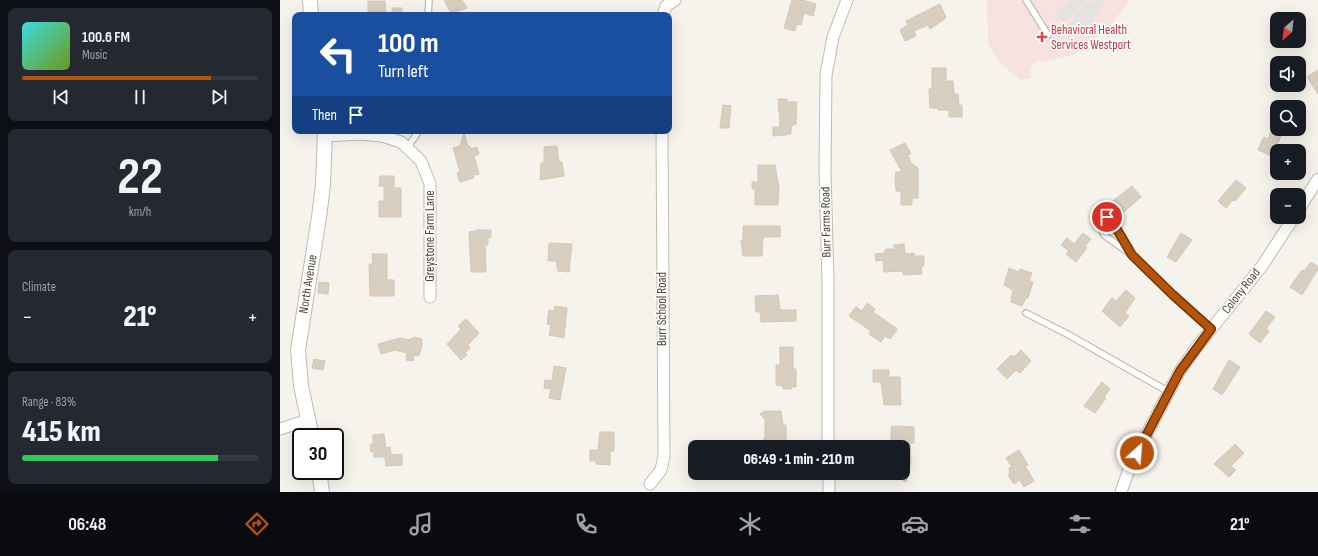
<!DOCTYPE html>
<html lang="en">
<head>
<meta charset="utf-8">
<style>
	:root { --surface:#171b24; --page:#242831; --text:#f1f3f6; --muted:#9ea1a6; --line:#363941; --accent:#b45309 }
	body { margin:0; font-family:"Sofia Sans Condensed",sans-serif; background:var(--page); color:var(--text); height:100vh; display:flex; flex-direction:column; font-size:15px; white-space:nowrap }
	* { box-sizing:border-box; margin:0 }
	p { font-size:13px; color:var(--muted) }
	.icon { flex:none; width:22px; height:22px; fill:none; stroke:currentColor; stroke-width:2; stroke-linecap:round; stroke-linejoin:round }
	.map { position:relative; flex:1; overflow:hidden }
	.sheet { display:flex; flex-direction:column; gap:8px; padding:8px; background:#0d0f14; width:280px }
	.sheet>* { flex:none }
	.guide { position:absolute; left:12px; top:12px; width:380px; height:122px; border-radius:8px; box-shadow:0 4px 16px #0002; background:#1a4fa0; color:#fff; overflow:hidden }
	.needle { width:26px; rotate:208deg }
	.tools { position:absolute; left:990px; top:12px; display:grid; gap:8px }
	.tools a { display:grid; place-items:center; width:36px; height:36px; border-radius:8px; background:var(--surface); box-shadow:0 4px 16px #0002; font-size:20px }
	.speed { position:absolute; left:12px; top:428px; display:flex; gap:8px; font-size:20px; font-weight:700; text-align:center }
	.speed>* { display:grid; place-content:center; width:52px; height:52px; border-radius:50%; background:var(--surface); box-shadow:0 4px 16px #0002; line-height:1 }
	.speed .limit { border:2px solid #111; border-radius:6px; background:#fff; color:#111 }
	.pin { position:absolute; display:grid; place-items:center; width:34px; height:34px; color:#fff; margin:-17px; border:2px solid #fff; border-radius:50%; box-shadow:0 1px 4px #0007 }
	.me { position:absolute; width:44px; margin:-22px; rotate:26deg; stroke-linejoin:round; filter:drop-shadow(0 0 3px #0008) }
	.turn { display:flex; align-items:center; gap:14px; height:84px; padding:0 20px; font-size:18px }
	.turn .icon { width:52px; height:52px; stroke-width:2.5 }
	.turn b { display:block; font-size:28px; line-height:34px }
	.then { display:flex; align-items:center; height:38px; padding:0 20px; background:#0003; gap:8px; font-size:15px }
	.big { font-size:30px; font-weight:800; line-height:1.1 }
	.sheet .widget { flex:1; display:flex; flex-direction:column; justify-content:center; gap:6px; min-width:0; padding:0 14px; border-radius:8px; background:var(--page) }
	.sheet .dial { align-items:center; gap:0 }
	.dial b { font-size:52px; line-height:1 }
	.song { display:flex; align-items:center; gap:12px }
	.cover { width:48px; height:48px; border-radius:6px; background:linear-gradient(135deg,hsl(180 70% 55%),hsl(80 70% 35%)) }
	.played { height:4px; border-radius:2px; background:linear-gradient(90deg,var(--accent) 80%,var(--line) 80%) }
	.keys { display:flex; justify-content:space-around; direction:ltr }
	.heat { display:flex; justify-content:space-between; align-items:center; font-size:22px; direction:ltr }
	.charge { height:6px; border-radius:3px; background:linear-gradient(90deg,#34c759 83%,var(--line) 0) }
	.trip { position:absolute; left:408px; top:440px; width:222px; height:40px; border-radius:8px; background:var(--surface); box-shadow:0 4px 16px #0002; font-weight:800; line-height:40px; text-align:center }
	.menu { display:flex; height:64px; justify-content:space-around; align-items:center; background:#090b0e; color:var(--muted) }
	.menu .icon { width:28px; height:28px }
	.menu .current { color:var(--accent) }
	.menu b { font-size:18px; color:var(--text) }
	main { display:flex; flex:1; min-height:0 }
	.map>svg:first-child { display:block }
</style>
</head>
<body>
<main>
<section class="sheet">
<div class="widget">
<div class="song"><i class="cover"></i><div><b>100.6 FM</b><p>Music</p></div></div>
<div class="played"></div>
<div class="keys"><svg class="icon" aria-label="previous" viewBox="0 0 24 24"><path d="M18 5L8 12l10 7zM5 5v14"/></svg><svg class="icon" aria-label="pause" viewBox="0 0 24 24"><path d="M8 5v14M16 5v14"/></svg><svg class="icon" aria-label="next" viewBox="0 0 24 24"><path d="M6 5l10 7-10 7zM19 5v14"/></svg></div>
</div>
<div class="widget dial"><b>22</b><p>km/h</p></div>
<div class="widget"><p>Climate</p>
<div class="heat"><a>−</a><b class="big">21°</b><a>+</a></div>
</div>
<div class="widget"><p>Range · 83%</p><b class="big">415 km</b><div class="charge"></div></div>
</section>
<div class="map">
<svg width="1038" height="492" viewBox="0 0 1038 492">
	<rect width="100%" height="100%" fill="#f6f3ec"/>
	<!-- medical -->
	<path fill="#f6e3e0" d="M707,0h143l-23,30 -34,25 -22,6h-14l-7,7 1,10 -11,2 -20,-17 -12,-19z"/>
	<!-- parking -->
	<path fill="#e5e3e0" d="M789,0h16l-20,24 -10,-11z
		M808,0l4,4 2,-4h10l-14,24 -11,11 -10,-11z"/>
	<!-- building -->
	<path fill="#d8cfc1" stroke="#d3c7b4" d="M164,0h18l5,8 -16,5z
		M512,0h10l14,4 -3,12 -9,-3 -3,12 -4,-1 -2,7 -11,-3z
		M88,1h17l1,11h-18z
		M660,4l6,14 -16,11 -2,-4 -14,6 2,5 -11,5 -5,-11 8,-5 -2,-4z
		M112,8h10v7h-10z
		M652,68h14v13h7l1,13h4l1,11h3v12h-13v-7h-11v-2h-8l-1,-19h3z
		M1038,70v24l-11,-17z
		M498,99h9v3h10l-1,22 -5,2v8h-4v1l-14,1v-9h6l1,-4z
		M443,105l8,1 -2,22h-9z
		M992,129l10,5 -10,22 -14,-6 4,-10 2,-3 4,2z
		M184,133l4,14 2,-1 1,3 6,-2 2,7 -5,2 5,18 -6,1 1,3 -14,4 -3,-9 3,-1 -7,-24 7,-2z
		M625,143l6,11 -3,1 3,8 7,5v30h-6v7h-11v-14h-5l-1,-13 1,-6h6l-12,-22z
		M277,146l2,16h3l2,14 -24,4 1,-17h3v-16z
		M478,165h17l4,23 -1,17h-23v-16h-3v-7h6z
		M100,176h14v12h7v29h-22v-16h5v-15h-5z
		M956,180l10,8 -11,13 -2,-1 -7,8 -8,-7z
		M852,186l9,11 -22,19 -10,-12z
		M463,226h37v11h-17l-1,19h-19l-2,-16h2z
		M196,230h15v7l-3,1v7h-3l1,27h-15l-2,-40 7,-1z
		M803,233l8,6 -6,7 2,2 -11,14 -10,-8 3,-3 -8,-6 6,-7 7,6z
		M901,233l11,7 -16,22 -9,-5z
		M269,243l23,1 -3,28 -11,-1 -2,-10h-8z
		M624,244l1,10 9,-1v3h10v10h-3l1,8 -19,1v-4l-19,1 -1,-12 -7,1 -1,-7 9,-1 2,-4h8v-4z
		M92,254h15v26h7v16h-24l-1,-32h4z
		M1031,262l7,5v2l-16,26 -12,-8 12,-17 2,1z
		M729,268l10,4 1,-3 12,4 -3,8 4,1 -5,16h-2l-4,8 -11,-4 2,-12 -9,-5z
		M39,282l10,1 -1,11 -10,-1z
		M846,290l9,8 -10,15 4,3 -9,11 -18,-16 10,-13 4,3z
		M498,295l2,15h16v11l-35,1 -1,-10h-4l-1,-16z
		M587,303l8,6 -2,3 23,16 1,2 -7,9 -5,-3 -4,6 -12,-8 2,-3 -22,-15 7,-9 6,4z
		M275,306l12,2 -3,30 -15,-3 2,-10 -4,-1 2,-14 5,1z
		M986,311l9,6 -9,12 3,2 -9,12 -11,-9z
		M186,319l13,14 -11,12 2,3 -5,5 2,2 -6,5 -14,-16 14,-15 -3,-3z
		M134,337l8,2v6l-2,8 -2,3 -4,-1 -1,6 -7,-1 1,-7 -12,-3 -14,4 -3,-10 22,-6 9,2z
		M500,347h13v22h3v18h-5v2h-8v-3l-7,-1v-20h4z
		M741,350l10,11 -11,12 -4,-3 -9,9 -10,-10 14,-14 3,2z
		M34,359l11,2 -2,9 -11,-2z
		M949,360l11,7 -18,28 -9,-6z
		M274,366l12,2 -6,32 -11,-2 2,-9 -7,-1 1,-8 7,1z
		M593,370h16v7h11l1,28h-17l-3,-23h-8z
		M822,382l8,7 -6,8 2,1 -11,15 -11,-7z
		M484,411h17l2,14h3v22h-20l-5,-4 4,-5v-19l-5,-5z
		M616,426l18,1v16h-4l1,19 -5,20 -3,-1v-34h-11l-1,-3v-17z
		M320,432h14v19h-4v14l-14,-1v-3h-6v-11h8z
		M104,434l2,14 4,-1 1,8 11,-1v11l-16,1 -1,-9h-11v-5h-3l-1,-8h3v-9z
		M955,444l9,9 -13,13 5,4 -7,7 -15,-13z
		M739,450l9,15 -3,1 9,15 -10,6 -4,-7 -6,4 -6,-9 2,-1 -1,-6 3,-1 -6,-9z"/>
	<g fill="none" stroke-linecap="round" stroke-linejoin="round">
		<defs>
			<path id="service" d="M746,0l22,35
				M148,15l1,-15
				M127,148l12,-17
				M852,255l-17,-29 -8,-9 -3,1 -3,8 3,9 28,20 41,40 38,34
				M746,313l43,22 100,57"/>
			<path id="minor" d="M383,15l3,-9 9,-6
				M45,136l36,-2 21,2 19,6 20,19 9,23v113
				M1019,209l19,-30
				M0,429l28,-9
				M548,447v-165l-3,-110 1,-97 7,-38 14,-37
				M549,473v19
				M370,484l11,-14 3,-14 -2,-325
				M841,492l7,-20 14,-29 38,-72 16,-23 66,-82 32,-49"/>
			<path id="tertiary" d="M30,0l1,15
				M32,437l-11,-51 -3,-36 21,-133 4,-32 2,-54
				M39,471l3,21"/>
		</defs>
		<!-- service casing -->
		<use href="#service" stroke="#c2bbae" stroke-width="8"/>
		<!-- minor casing -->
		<use href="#minor" stroke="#c2bbae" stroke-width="13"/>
		<!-- tertiary casing -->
		<use href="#tertiary" stroke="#c2bbae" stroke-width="16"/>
		<!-- service -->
		<use href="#service" stroke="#fff" stroke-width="5.5"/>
		<!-- minor -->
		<use href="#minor" stroke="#fff" stroke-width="11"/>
		<!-- tertiary -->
		<use href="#tertiary" stroke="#fff" stroke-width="14"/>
	</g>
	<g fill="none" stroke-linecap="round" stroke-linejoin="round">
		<defs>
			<path id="route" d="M827,217l8,9 17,29 41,40 38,34 -31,42 -43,82"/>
		</defs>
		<!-- route casing -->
		<use href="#route" stroke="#753606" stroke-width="10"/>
		<!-- route -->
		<use href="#route" stroke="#b45309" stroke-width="7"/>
	</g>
	<!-- markers -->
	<path fill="#e0444e" stroke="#fff" stroke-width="1.5" d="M760 31h4v4h4v4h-4v4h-4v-4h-4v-4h4z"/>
	<g text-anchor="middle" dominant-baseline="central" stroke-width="3" stroke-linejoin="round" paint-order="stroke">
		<!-- health labels -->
		<g font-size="13" fill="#be3a42" stroke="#fff" text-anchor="start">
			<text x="771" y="30">Behavioral Health<tspan x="771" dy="15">Services Westport</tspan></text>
		</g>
		<!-- street labels -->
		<g font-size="13" fill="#4b4439" stroke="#fff">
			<text transform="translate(546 222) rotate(-91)">Burr Farms Road</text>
			<text transform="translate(150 236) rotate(-90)">Greystone Farm Lane</text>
			<text transform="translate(28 284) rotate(-81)">North Avenue</text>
			<text transform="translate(961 291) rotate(-52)">Colony Road</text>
			<text transform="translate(382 309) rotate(-90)">Burr School Road</text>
		</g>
	</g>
</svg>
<div class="tools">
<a><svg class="needle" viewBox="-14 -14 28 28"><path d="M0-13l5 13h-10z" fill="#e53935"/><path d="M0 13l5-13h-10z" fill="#9ea1a6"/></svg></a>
<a><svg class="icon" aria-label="sound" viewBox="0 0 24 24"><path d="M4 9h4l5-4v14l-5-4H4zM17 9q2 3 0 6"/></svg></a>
<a><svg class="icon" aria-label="search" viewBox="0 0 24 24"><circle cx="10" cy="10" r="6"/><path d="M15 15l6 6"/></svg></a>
<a>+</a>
<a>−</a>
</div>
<div class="speed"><div class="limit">30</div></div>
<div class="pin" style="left:827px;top:217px;background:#d93025"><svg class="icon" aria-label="arrive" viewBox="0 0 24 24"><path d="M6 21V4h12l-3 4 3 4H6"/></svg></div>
<svg class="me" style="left:857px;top:453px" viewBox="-20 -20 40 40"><circle r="17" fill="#b45309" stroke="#fff" stroke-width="3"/><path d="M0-11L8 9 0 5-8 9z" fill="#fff"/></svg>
<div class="trip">06:49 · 1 min · 210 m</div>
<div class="guide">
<div class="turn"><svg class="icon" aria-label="left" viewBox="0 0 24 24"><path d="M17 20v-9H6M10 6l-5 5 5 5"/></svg><div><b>100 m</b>Turn left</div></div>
<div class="then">Then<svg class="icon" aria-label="arrive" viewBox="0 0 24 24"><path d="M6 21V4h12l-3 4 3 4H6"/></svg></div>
</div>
</div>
</main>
<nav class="menu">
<b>06:48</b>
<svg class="icon current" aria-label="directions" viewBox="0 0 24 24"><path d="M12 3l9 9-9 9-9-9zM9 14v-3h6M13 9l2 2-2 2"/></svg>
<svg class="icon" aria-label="music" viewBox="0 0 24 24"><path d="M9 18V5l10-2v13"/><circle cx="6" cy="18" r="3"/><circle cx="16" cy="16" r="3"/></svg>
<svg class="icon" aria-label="phone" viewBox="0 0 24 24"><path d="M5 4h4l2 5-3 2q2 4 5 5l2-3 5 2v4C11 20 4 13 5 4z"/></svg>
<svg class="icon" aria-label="climate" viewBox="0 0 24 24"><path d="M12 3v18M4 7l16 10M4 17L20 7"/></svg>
<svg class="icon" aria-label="car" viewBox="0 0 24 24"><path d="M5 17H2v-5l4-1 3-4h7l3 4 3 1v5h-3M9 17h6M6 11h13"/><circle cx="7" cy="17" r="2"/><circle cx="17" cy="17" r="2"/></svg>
<svg class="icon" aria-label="filters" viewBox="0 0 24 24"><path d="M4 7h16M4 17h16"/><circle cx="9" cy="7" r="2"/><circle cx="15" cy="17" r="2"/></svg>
<b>21°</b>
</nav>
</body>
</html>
